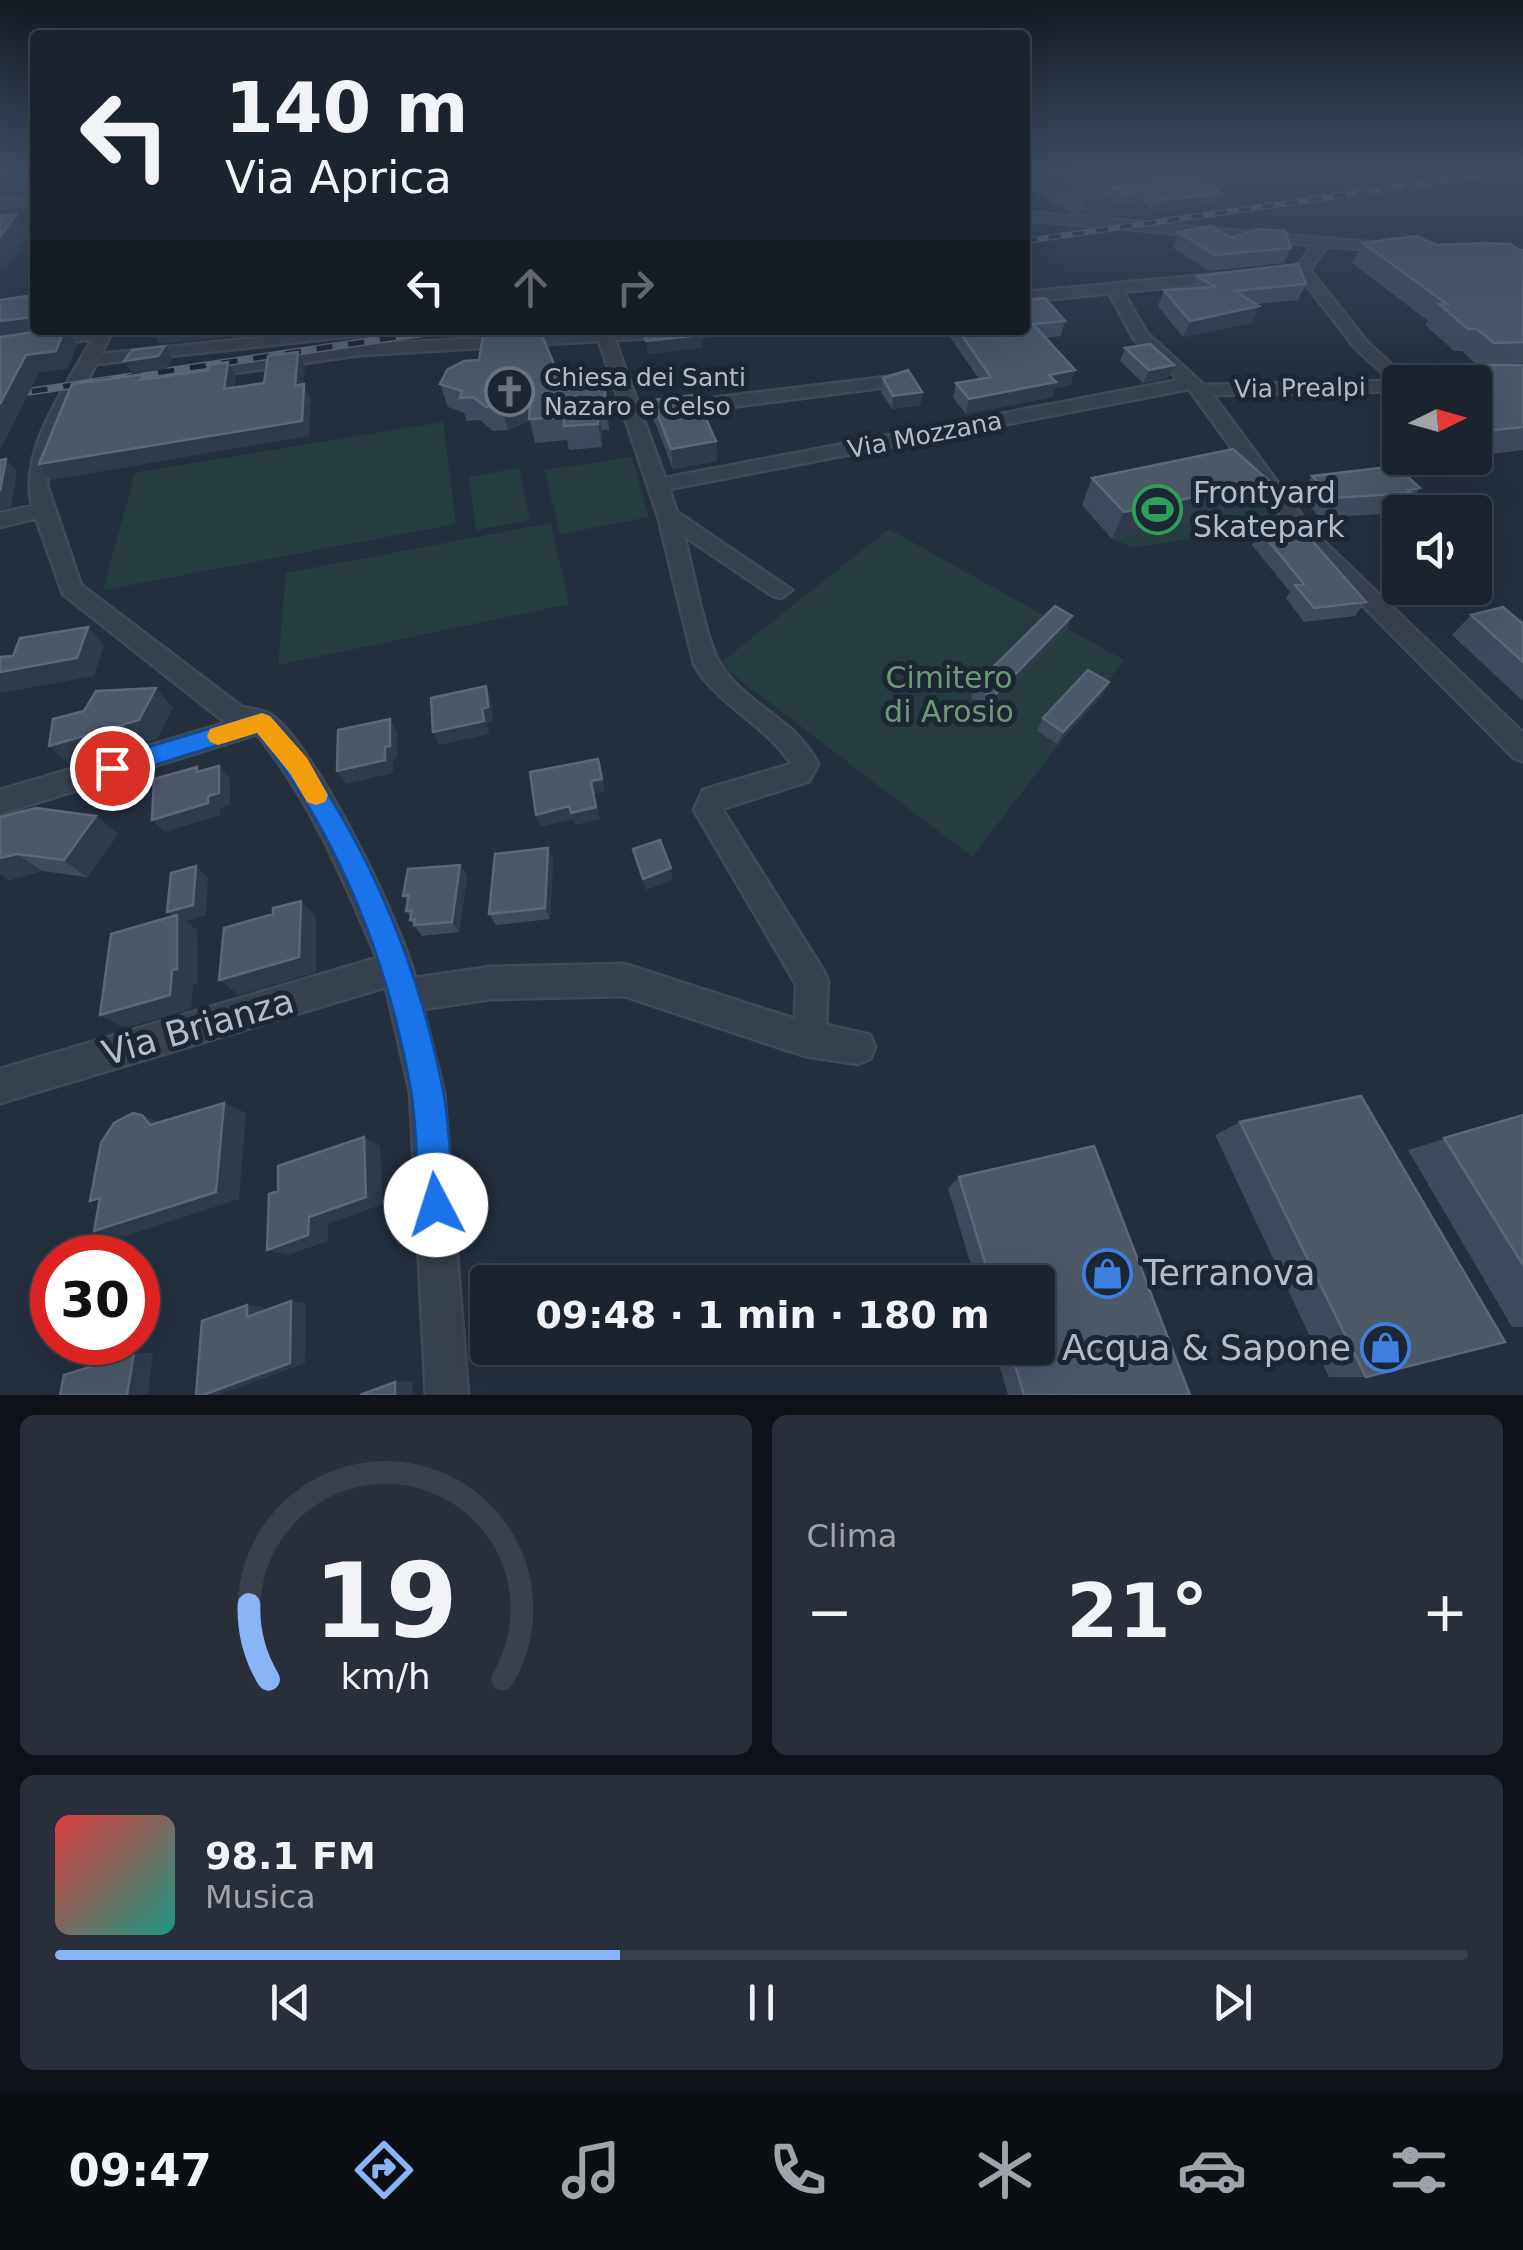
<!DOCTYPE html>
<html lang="it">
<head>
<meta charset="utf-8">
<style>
	:root { --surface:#1b232e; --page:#282f3a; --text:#f1f3f6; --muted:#a0a4aa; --line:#39404a; --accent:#8ab4f8 }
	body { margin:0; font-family:"DejaVu Sans",sans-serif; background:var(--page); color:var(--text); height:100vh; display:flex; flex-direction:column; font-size:38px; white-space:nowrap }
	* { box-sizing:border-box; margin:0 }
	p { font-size:32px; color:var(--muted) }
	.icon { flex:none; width:55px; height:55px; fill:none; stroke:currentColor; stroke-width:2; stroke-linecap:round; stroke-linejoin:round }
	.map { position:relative; height:1395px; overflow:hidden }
	.sheet { display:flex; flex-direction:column; gap:20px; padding:20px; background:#0f1319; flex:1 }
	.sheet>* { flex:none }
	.top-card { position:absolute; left:30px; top:30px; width:1000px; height:305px; border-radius:10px; box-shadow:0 10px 40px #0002,0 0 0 2px var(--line); background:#1b232e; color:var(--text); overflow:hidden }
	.needle { width:65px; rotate:85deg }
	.fabs { position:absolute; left:1382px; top:365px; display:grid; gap:20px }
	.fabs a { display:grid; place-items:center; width:110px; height:110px; border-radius:10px; background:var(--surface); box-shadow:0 10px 40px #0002,0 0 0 2px var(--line); font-size:50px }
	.speed { position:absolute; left:30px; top:1235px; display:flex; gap:20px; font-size:50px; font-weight:700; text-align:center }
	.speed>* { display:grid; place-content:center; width:130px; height:130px; border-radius:50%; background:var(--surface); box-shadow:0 10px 40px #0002,0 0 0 2px var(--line); line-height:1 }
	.speed .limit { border:15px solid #d22; background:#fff; color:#111 }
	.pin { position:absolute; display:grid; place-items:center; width:85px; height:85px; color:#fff; margin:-42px; border:5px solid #fff; border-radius:50%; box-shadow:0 2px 10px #0007 }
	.me { position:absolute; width:110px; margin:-55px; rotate:355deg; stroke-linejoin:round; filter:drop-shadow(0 0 8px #0008) }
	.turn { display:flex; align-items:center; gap:35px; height:210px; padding:0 30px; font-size:45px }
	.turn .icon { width:130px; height:130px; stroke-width:2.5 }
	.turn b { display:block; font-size:70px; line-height:85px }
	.lanes { display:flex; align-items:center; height:95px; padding:0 30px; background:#0003; justify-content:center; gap:50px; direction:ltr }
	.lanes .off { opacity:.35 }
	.big { font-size:75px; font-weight:700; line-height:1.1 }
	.sheet .card { flex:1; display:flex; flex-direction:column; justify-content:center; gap:15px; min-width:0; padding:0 35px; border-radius:15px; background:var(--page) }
	.sheet .dial { align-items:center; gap:0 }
	.dial svg { height:260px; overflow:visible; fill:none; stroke:var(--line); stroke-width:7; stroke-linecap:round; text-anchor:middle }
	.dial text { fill:var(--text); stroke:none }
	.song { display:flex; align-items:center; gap:30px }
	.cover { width:120px; height:120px; border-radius:15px; background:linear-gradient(135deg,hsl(0 70% 55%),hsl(170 70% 35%)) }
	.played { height:10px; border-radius:5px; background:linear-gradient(90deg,var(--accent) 40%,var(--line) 40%) }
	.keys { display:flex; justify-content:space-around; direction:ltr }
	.heat { display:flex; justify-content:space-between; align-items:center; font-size:55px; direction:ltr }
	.sheet .tiles { flex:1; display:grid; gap:20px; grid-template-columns:1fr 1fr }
	.card:last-child { grid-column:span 2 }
	.trip { position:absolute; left:470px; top:1265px; width:585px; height:100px; border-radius:10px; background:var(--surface); box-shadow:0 10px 40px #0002,0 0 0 2px var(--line); font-weight:700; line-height:100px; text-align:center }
	.tabs { display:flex; height:160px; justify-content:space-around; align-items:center; background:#0b0e12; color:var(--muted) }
	.tabs .icon { width:70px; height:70px }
	.tabs .current { color:var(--accent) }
	.tabs b { font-size:45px; color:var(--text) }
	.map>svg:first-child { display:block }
</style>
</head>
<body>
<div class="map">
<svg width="1523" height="1395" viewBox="0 0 1523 1395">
	<rect width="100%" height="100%" fill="#242f3e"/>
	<!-- green -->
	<path fill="#263c3f" d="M443,422l13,102 -353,66 32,-117z
		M632,457l17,60 -89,17 -16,-64z
		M519,468l11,52 -54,10 -7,-53z
		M1244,481l26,27 -2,10 7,7 -142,23 -21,-9 140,-31z
		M551,523l18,81 -291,61 8,-92z
		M889,529l235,131 -152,197 -253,-193z"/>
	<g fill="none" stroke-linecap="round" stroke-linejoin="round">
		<defs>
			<path id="minor" d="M1025,175l38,20 81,-12 6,4 -76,14 8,6 -7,4 -50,-27z
				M35,197v8l-35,2v-8z
				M1025,212l374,33 2,3 -7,4 -67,-6 -17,24 58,73 43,39h-11v9l-187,4 101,137 209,201v28l-9,-3 -214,-216 -111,-153 -520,100 8,23 115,78 -11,8 -8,-2 -89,-60c8,30 22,106 36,128 25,41 76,55 98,100l-9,17 -87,28 101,161 5,11 -2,44 44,10 5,12 -5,12 -12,5 -53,-8 -181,-60 -134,3 -67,10 21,83 24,303h-42l-16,-303 -24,-105 -386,116v-34l377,-111c-34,-80 -65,-156 -120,-224l-257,80v-24l226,-67 -163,-129 -27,-76 -36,9v-14l32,-7c-13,-59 34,-117 60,-167l-92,14v-10l113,-13 -12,24 231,-24h39l-8,5 -267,29 -46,92 -3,29 34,100 161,122c8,2 22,3 29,8 44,30 131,210 144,263l75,-11 134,-3 171,55 1,-35 -102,-174 9,-20 88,-26c-25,-40 -73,-58 -97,-100l-36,-148 -59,-175 -239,14 -161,23 -9,-5 9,-5 161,-23 263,-15h92l-8,5 -92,5 24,67 256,-31 9,5 -9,5 -252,32 22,60 514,-98 -45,-41 -25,-46 -84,9v-10l204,-19 7,4 -2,3 -111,12 24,41 57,52 188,-4 -36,-32 -61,-79 18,-25 -288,-25z"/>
		</defs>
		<!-- minor casing -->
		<use href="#minor" stroke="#414a57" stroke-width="5"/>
		<!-- minor -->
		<use href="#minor" fill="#38414e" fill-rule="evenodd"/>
		<defs>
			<path id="rail-far1" d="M1025,241l492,-71"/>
			<path id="rail" d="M0,396l444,-66"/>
		</defs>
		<!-- rail-far1 casing -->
		<use href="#rail-far1" stroke="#5a6575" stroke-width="6"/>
		<!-- rail casing -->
		<use href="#rail" stroke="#5a6575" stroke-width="8"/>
		<!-- rail-far1 -->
		<use href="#rail-far1" stroke="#1d2633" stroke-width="4" stroke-dasharray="12" stroke-linecap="butt"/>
		<!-- rail -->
		<use href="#rail" stroke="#1d2633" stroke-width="5" stroke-dasharray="16" stroke-linecap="butt"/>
	</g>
	<!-- wall -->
	<path fill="#3f4b5c" d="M1056,170h118l-2,6 -89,12 -28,-15z
		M1192,175l31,19 -4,10 -66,7 -13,-12 -15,5 -15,-5 3,-11z
		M1178,232l53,6 60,10 -7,15 -75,8 -36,-23z
		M1363,243l160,7v113l-36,2h36v85l-48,6v-74h-63l7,-9 47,-2 4,-6h7l-15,-14h-8l-29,-26 3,-4 -76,-58z
		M1197,276l109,8 -8,16 -42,4 -4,19 -69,14 -25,-31 6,-16 28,-2z
		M1025,300l40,21 -4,15 -16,2 30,32 -5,15 -15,3 -3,9 -86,17 -13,-16 3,-15 23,-4 -34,-49 -39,5 -4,-5h123z
		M523,332l39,51 43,-3 4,23v27h-7v17l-33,3 -2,-10 -32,3 -5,-22 -22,9 -15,1 -13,-11 -13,1 -3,-8 -16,-6 -8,-23z
		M1125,348l49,17 -6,13 -25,5 -23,-22z
		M883,378l39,14 -2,13 -28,4 -11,-17z
		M652,400l64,41 1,20 -44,8 -19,-49z
		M1312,476l108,12 -15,21h-7l-3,4 -75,5 -20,-22z
		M1092,478l177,3 -16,27 -141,31 -30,-34z
		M1261,532l105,70 -11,14 -51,6 -18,-24 4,-6 -38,-47z
		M1471,615l52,9v77l-71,-66z
		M1072,616l-5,13 -79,81 -17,-12 4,-13z
		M1103,695l-46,49 -20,-13 6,-13z
		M96,816l22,18 -31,43 -45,-6 -33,9 -9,-6v-57z
		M548,848l5,12 -3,59 -54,6 -7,-11z
		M460,865l7,11 -8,56 -37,4 -12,-16v-4l-4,-5 2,-9 -5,-6z
		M1523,1115v212h-11l-104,-177z
		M1240,1122l126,255h-37l-114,-242z
		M959,1177l231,218h-182l-14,-47h44v-66h-62l-28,-94z"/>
	<!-- shaded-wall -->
	<path fill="#2f3b4b" d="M1137,170h37l-2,6 -89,12 3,-11z
		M1144,189l-4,10 -15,5 3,-10z
		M1223,194l-4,10 -66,7 4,-11z
		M16,214l13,20 -23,33 -6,1v-31z
		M1259,306l-7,17 -69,14 7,-16z
		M35,317v13h46l-13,2 9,13 -9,24 -29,4 -39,77v-129z
		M171,330h130l-141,14 -7,-12z
		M906,330h40l-40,5z
		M702,335l1,13 -55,6 -2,-13z
		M165,346l8,13 -7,10 -34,5 -8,-13z
		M298,352l7,15 -3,34 -7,-15z
		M228,362l8,15 -4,27 -8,-15z
		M1174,365l-6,13 -25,5 6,-13z
		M1075,370l-5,15 -15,3 -3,9 -86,17 3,-15 80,-24z
		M605,380l4,23v27l-4,-23z
		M304,384l7,15 -2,37 -258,44 -12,-16z
		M922,392l-2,13 -28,4 1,-13z
		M531,394l-1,27 -22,9 -6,-23z
		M598,407l4,23v17l-4,-23z
		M716,441l1,20 -44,8 -2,-20z
		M6,459l11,13 -6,35 -11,3v-19z
		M1269,481l-16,27 -141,31 12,-27z
		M1072,616l-5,13 -79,81 5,-13z
		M88,627l16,18 -10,31 -94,17v-21z
		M1109,682l-6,13 -46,49 6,-12z
		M486,686l5,14 2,20 -5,2 1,12 -50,11 -6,-13 49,-23z
		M156,688l17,20 -16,31 -87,26 -21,-19z
		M390,719l7,13v26l-4,2v13l-47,11 -9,-13z
		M598,759l7,32 -11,3 6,25 -25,6 -2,-6 -32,8 -5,-12z
		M219,766l11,12v27l-10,3v7l-55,17 -13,-12z
		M96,816l22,18 -31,43 -23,-17z
		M548,848l5,12 -3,59 -5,-11z
		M17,854l25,17 -33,9 -9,-6v-16z
		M460,865l7,11 -8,56 -7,-10z
		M196,866l12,12 -2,37 -20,6 11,9 1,53 -5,2 -2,24 -66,19 -25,-13 77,-96 -10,-7z
		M671,868l2,12 -27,10 -3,-11z
		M301,901l15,16v55l-77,23 -20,-15z
		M224,1103l22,10 -7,86 -116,38 -29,-6z
		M142,1115l25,10h-17z
		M364,1137l16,9 3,58 -55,20v17l-40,14 -21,-5z
		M291,1301l15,2 -1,60 -86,32h-16z
		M247,1305l16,2v11l-16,-1z
		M134,1353h19l-5,42h-21z
		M412,1381l1,14h-18v-13z"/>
	<!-- building -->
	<path fill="#4b5868" stroke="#5c6777" stroke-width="2.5" d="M1073,170h64l-51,7z
		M1192,175l31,19 -66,6 -13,-11 -16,5 -15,-6z
		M16,214l-16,23v-21z
		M1212,226l19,12 27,-9 27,2 6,17 -76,7 -37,-23z
		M1416,236l20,9 50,-2 24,1 9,6h4v92l-29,1 -17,-14h-9l-29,-25h8l-84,-61z
		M1298,264l8,20 -71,7 24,15 -69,15 -26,-31 51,-3 -18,-11z
		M35,295v22l-35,4v-21z
		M1045,298l20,23 -32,3 42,46 -26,5 7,7 -87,17 -13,-16 35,-6 -33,-47h67v-30z
		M48,330h16l-8,21 -30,4 -26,49v-67z
		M484,330l56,1 22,52 43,-3v27h-7v17l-34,2v-9l-35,2 2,-25 -29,13h-16l-13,-10 -13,1 2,-7 -22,-7 7,-14 17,-9 15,-1z
		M643,330h57l2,5 -56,6z
		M1150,344l24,21 -25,5 -24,-22z
		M165,346l-7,10 -34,5 8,-11z
		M298,352l-3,34 9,-2 -2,37 -263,43 33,-80 73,-10 -5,6 69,-10v-5l19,-3 -4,27 40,-6 4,-27z
		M1470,365h53v62l-48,5v-50h-46l-10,-9 59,-2z
		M908,370l14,22 -29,4 -10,-18z
		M695,395l21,46 -45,8 -19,-49z
		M1233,449l36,32 -145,31 -32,-34z
		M6,459l-6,32v-31z
		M1396,466l24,22 -12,2 3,3 -78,5 -21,-22z
		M1300,527l66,75 -52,6 -19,-23 9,-1 -43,-52z
		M1055,606l17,10 -79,81 -18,-12z
		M1503,607l20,17v38l-52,-47z
		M88,627l-11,31 -77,14v-15l13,-1 7,-18z
		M1088,670l21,12 -46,50 -20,-14z
		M486,686l2,21 -6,2 2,12 -51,11 -2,-34z
		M156,688l-17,32 -90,26 4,-27 31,-8 12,-20z
		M390,719v27l-5,1v13l-48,11 1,-41z
		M598,759l4,20 -11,2 5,26 -25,6 -2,-7 -33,9 -6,-43z
		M219,766v27l-11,3v7l-56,17 2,-41 43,-12v5z
		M36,808l60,8 -32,44 -47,-6 -17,4v-41z
		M660,840l11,28 -28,11 -10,-30z
		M548,848l-3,60 -56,6 6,-60z
		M460,865l-8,57 -38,3 1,-5h-5l2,-10 -6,1 3,-16 -6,1 5,-27z
		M196,866l-3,39 -26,7 4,-39z
		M301,901l-2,56 -80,23 5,-52 49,-14v-6z
		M177,915v54l-5,1 -2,25 -70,20 11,-81z
		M1361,1096l144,246 -139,35 -126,-255z
		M224,1103l-8,89 -122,39 6,-33 -10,3 11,-58 13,-20 19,-10 9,2 8,10z
		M1523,1115v150l-79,-127z
		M364,1137l2,60 -57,20 -1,18 -41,15 2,-56 9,-3v-25z
		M1094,1146l96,249h-166l-14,-47h28v-66h-47l-32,-105z
		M291,1301l-1,62 -87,32h-7l6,-74 45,-16v12z
		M134,1353l-7,42h-67l4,-20z
		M395,1382v13h-35z"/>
	<!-- sky -->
	<linearGradient id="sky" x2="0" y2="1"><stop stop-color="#141a22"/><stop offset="0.47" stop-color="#3f4d63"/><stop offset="1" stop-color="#3f4d63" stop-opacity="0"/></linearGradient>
	<rect width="1523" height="365" fill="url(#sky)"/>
	<!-- route -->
	<path fill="#1a73e8" stroke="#114b97" stroke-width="2.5" d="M262,713l8,3c89,103 147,241 173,374 7,37 7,77 11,115l-5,12 -13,5 -12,-5 -5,-12c-2,-38 -2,-78 -8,-115 -22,-126 -72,-257 -154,-357l-145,45 -8,-3 -4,-7 4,-7 8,-3z"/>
	<!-- slow -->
	<path fill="#f59e0b" d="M262,713l8,3 37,42 21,37 -3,7 -9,3 -9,-3 -17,-29 -33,-40 -39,12 -8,-3 -3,-6 3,-7z"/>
	<!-- icons -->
	<defs>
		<symbol id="church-ring" viewBox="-11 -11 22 22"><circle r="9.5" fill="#1d2633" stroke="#6b7280" stroke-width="1.5"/><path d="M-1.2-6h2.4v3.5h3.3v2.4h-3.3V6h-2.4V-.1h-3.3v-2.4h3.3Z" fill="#6b7280"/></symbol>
		<symbol id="stadium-ring" viewBox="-11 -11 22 22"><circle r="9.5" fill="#1d2633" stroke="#2e9e5b" stroke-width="1.5"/><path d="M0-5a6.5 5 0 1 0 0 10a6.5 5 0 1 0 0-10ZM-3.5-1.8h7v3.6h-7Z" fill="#2e9e5b"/></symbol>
		<symbol id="shop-ring" viewBox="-11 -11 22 22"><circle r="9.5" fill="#1d2633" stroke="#3f7fe0" stroke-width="1.5"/><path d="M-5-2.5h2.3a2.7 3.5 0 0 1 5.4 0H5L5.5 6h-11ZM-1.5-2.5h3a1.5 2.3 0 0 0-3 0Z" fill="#3f7fe0"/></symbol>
	</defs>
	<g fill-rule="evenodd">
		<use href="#church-ring" x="482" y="364" width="55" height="55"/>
		<use href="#stadium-ring" x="1130" y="482" width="55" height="55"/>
		<use href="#shop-ring" x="1080" y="1246" width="55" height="55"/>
		<use href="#shop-ring" x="1358" y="1320" width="55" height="55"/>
	</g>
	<g text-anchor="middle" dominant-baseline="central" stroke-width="10" stroke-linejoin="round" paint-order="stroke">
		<!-- far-poi labels -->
		<g font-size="25" fill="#b4bcc9" stroke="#1d2633" text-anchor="start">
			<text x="544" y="377">Chiesa dei Santi<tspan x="544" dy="29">Nazaro e Celso</tspan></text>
		</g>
		<!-- far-street labels -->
		<g font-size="25" fill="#b4bcc9" stroke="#1d2633">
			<text transform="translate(1300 388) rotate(-1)">Via Prealpi</text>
			<text transform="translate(925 435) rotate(-11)">Via Mozzana</text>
		</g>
		<!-- poi labels -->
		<g font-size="30" fill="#b4bcc9" stroke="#1d2633" text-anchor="start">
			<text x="1193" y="492">Frontyard<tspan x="1193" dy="34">Skatepark</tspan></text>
		</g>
		<!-- park labels -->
		<g font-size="30" fill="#6b9a76" stroke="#1d2633">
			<text x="949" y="677">Cimitero<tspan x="949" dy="34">di Arosio</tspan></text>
		</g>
		<!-- near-street labels -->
		<g font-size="35" fill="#b4bcc9" stroke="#1d2633">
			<text transform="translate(198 1027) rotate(-16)">Via Brianza</text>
		</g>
		<!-- near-poi labels -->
		<g font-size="35" fill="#b4bcc9" stroke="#1d2633" text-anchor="start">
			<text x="1143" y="1273">Terranova</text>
			<text x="1351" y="1348" text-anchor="end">Acqua &amp; Sapone</text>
		</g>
	</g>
</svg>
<div class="fabs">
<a><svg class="needle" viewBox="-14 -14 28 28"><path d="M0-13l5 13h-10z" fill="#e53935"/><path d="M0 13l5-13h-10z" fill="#a0a4aa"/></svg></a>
<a><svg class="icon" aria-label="sound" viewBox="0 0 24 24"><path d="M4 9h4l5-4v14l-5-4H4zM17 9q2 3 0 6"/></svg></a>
</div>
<div class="speed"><div class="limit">30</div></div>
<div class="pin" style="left:112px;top:768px;background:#d93025"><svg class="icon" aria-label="arrive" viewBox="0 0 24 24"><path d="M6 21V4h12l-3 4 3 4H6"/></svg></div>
<svg class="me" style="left:436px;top:1205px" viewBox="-20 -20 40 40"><circle r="19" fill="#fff"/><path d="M0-13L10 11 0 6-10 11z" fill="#1a73e8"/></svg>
<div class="trip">09:48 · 1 min · 180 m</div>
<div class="top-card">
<div class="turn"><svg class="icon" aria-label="left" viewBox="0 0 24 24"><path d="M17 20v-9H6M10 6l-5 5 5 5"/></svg><div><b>140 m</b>Via Aprica</div></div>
<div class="lanes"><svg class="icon" aria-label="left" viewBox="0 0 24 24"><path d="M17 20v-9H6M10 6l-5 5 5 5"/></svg><svg class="icon off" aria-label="ahead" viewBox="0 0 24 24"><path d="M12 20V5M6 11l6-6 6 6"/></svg><svg class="icon off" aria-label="right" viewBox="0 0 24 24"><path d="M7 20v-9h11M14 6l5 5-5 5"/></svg></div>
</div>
</div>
<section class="sheet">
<div class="tiles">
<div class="card dial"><svg viewBox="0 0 100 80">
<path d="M14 69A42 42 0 1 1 86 69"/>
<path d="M14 69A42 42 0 0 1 8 46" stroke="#8ab4f8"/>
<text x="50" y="56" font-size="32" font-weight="700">19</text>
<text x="50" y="72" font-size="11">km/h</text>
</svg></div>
<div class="card"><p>Clima</p>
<div class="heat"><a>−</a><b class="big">21°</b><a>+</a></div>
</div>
<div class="card">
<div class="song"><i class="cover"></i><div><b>98.1 FM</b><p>Musica</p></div></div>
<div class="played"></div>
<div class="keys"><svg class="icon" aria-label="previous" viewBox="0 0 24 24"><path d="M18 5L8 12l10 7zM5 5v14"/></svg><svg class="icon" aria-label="pause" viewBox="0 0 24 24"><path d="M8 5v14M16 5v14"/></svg><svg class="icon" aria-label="next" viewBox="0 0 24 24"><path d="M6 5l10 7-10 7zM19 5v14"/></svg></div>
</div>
</div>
</section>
<nav class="tabs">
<b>09:47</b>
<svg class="icon current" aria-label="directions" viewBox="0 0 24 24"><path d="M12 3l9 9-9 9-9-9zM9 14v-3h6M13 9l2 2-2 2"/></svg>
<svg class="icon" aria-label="music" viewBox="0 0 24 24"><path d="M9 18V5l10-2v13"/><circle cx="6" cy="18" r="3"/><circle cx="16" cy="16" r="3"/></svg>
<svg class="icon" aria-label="phone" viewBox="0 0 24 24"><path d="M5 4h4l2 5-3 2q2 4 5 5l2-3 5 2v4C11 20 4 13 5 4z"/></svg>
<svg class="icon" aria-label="climate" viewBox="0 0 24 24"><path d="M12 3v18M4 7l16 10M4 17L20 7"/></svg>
<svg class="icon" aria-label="car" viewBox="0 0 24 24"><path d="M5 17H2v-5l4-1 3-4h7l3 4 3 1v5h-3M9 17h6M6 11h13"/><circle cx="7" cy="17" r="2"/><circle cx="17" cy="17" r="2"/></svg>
<svg class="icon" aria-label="filters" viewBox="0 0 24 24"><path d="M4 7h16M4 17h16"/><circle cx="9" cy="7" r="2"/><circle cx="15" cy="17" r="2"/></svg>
</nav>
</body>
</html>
